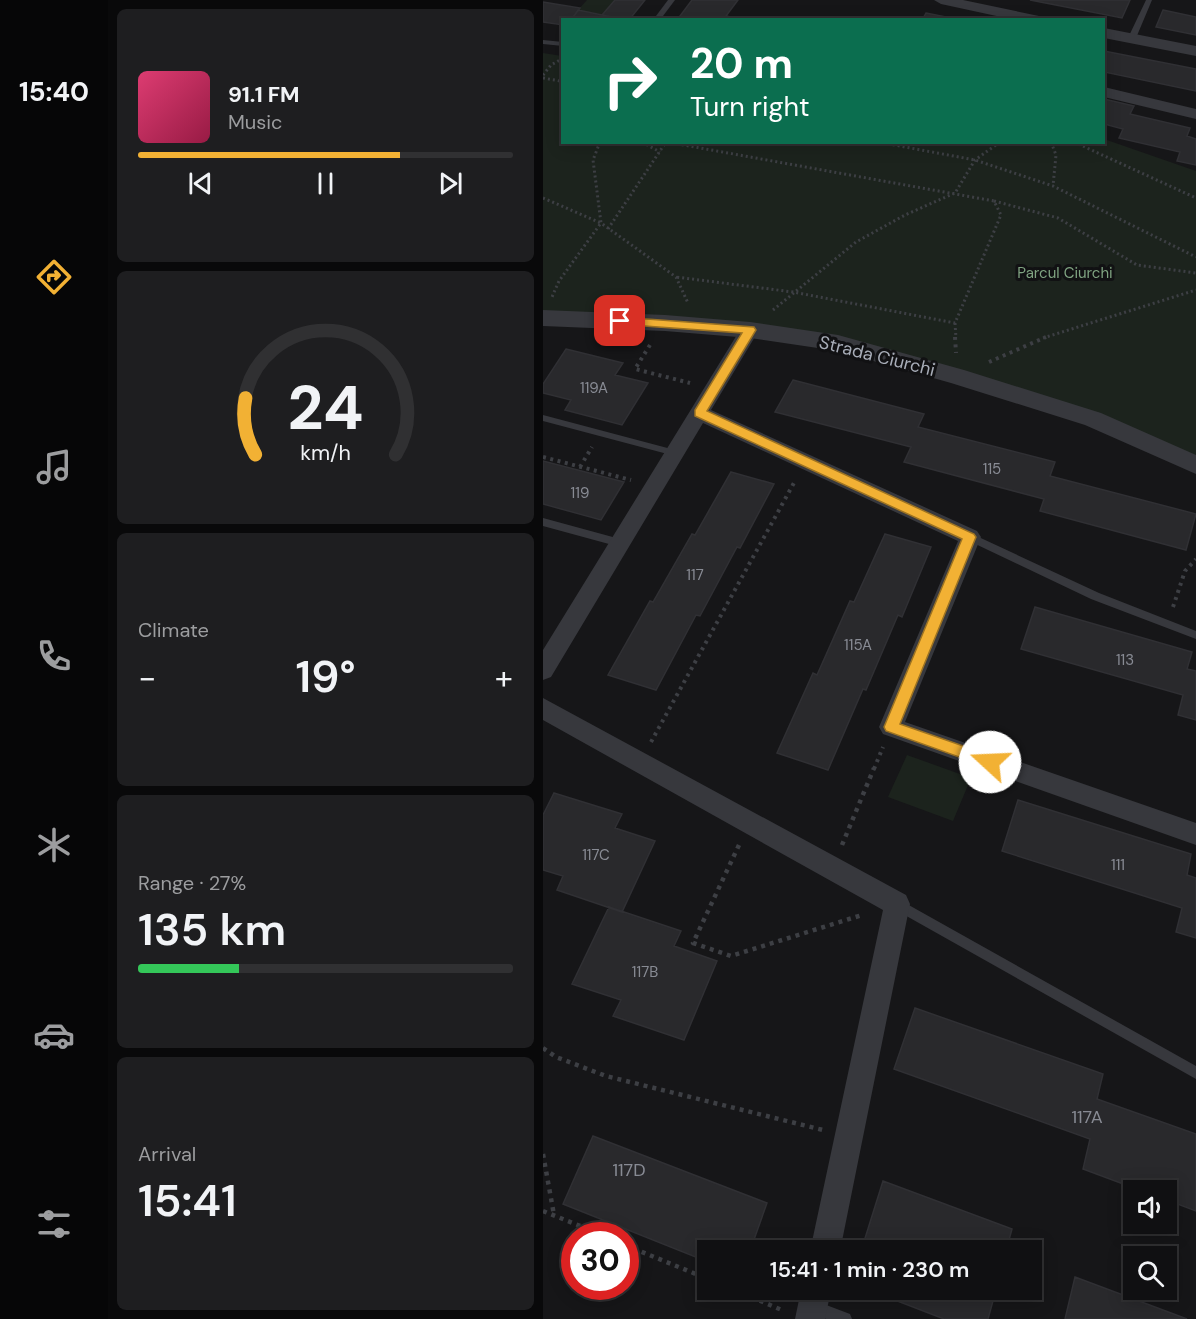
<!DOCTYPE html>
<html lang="en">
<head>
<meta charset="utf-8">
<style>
	:root { --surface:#101012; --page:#1e1e20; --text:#f1f3f6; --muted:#9c9d9f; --line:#303032; --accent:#f2b134 }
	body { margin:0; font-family:"DM Sans",sans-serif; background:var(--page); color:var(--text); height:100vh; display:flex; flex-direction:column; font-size:22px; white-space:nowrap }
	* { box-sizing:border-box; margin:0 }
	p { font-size:20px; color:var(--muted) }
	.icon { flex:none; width:33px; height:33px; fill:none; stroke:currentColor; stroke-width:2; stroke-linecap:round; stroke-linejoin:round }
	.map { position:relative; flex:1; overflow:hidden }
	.sheet { display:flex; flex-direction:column; gap:9px; padding:9px; background:#09090a; width:435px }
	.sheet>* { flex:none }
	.guide { position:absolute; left:18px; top:18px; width:544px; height:126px; border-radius:0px; box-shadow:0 3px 15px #0003,0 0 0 2px var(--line); background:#0b6e4f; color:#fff; overflow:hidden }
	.fabs { position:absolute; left:580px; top:1180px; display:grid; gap:12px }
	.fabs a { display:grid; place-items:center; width:54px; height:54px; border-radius:0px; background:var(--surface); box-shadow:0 3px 15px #0003,0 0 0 2px var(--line); font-size:30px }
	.speed { position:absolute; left:18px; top:1222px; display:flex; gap:12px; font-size:30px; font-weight:700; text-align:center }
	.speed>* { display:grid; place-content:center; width:78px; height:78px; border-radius:50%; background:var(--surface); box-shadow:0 3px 15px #0003,0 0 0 2px var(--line); line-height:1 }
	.speed .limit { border:9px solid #d22; background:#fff; color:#111 }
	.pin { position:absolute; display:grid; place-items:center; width:51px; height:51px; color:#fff; margin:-26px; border-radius:12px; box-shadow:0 3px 9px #0006 }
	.me { position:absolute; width:66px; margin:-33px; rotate:290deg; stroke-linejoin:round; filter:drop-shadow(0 0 4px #0008) }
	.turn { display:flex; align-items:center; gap:21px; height:126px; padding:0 30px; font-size:27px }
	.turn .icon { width:78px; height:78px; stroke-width:2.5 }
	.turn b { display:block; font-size:42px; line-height:51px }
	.big { font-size:45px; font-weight:600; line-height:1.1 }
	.sheet .tile { flex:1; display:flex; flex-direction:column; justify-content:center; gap:9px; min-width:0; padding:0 21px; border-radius:9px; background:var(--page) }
	.sheet .dial { align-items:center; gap:0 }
	.dial svg { height:156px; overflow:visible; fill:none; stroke:var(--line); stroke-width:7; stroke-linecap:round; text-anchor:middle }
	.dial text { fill:var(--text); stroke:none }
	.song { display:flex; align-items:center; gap:18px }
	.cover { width:72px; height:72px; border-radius:9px; background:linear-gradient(135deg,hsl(340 70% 55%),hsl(340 70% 35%)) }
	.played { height:6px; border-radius:3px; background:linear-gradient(90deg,var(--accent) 70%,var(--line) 70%) }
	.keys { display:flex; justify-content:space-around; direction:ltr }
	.heat { display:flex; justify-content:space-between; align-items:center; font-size:33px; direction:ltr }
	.charge { height:9px; border-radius:4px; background:linear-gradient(90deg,#34c759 27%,var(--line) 0) }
	.trip { position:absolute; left:154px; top:1240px; width:345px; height:60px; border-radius:0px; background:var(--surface); box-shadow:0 3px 15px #0003,0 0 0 2px var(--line); font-weight:600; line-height:60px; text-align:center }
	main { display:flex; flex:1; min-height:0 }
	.tab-bar { display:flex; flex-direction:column; width:108px; justify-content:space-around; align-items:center; background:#060607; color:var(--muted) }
	.tab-bar .icon { width:42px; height:42px }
	.tab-bar .active { color:var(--accent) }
	.tab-bar b { font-size:27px; color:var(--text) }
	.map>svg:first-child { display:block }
</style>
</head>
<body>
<main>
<nav class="tab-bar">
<b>15:40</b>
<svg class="icon active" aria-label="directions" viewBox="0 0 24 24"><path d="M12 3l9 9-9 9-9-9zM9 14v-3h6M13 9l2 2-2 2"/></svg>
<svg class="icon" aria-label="music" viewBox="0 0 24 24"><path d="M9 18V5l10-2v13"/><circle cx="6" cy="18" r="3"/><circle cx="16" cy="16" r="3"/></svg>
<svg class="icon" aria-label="phone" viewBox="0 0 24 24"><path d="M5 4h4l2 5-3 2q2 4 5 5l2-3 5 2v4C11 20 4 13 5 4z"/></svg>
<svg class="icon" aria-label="climate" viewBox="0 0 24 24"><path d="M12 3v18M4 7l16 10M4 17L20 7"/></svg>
<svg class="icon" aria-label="car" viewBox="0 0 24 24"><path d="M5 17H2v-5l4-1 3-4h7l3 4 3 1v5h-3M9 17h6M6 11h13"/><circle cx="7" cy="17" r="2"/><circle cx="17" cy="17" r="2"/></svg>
<svg class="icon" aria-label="filters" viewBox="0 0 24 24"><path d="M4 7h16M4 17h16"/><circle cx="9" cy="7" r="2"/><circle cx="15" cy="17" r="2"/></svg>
</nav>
<section class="sheet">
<div class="tile">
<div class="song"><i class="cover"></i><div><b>91.1 FM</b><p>Music</p></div></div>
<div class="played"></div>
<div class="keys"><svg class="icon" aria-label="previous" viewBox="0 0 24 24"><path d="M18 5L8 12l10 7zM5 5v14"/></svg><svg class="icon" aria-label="pause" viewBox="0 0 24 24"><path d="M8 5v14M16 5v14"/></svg><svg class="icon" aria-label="next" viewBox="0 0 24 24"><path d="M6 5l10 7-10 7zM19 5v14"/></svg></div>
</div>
<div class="tile dial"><svg viewBox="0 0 100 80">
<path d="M14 69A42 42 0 1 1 86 69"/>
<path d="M14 69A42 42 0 0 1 9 40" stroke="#f2b134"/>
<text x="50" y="56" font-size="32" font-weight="700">24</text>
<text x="50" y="72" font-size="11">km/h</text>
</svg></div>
<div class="tile"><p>Climate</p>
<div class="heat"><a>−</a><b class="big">19°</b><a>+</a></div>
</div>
<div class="tile"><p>Range · 27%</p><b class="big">135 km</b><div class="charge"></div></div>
<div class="tile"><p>Arrival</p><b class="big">15:41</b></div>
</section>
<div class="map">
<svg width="653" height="1319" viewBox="0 0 653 1319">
	<rect width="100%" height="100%" fill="#161618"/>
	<!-- green -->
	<path fill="#1c231d" d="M44,0h28l-13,15 -24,-5z
		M0,53l19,3 1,86h541v-3l92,32v294l-103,-46 -255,-76 -295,-25z
		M364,755l64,23 -18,43 -65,-24z"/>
	<!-- building -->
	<path fill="#29292c" stroke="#303034" stroke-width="1.5" d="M72,0h30l-16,20 -27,-5z
		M149,0h46l-12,16 15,3 -64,1z
		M487,0h100l-8,18z
		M0,2l37,6 -9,12h-8v5l-20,-3z
		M35,10l24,5 25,5h-56z
		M620,10l33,7v18l-40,-8z
		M383,13l35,7h-39z
		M561,51l92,18v22l-92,-19z
		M561,99l30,7 -4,8 60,14 -3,8 9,3v26l-19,-4 3,-9 -61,-14 4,-9 -19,-5z
		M23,349l57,14 -8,12 33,8 -26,42 -57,-15 6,-10 -28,-7v-9z
		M250,380l131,34 -6,13 137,35 -5,14 146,38 -10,36 -146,-39 4,-12 -140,-37 7,-15 -136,-35z
		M0,461l81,21 -23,38 -58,-16z
		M188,472l43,12 -34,64 -3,-1 -37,69 -4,-1 -40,75 -48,-15 42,-74 3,1 39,-68 3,1z
		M342,534l46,13 -29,70 -4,-2 -32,75 -3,-1 -35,81 -51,-17 36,-80 4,2 33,-74 4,1z
		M492,607l157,45 -5,17 9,2v49l-18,-5 5,-20 -162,-46z
		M11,793l68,21 -7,14 40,13 -33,71 -65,-22 6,-14 -20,-6v-55z
		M475,800l173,54 -4,21 9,3v60l-20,-6 6,-24 -180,-57z
		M66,907l72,24 -7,15 43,15 -33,79 -71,-24 8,-16 -49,-16z
		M372,1008l188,66 -6,25 99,35v77l-29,-11v-9h-25l-59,-22 7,-30 -196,-70z
		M50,1136l174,67 -17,48h-42v11l-145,-58z
		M340,1181l129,48 -6,22h-145z
		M532,1277l112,42h-122z
		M326,1290h127l-8,29h-44z"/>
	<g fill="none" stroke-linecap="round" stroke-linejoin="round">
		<!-- path-far2 -->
		<path stroke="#3d3f44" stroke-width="3" stroke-dasharray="2 3" stroke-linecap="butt" d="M0,75l8,-10 9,-5
			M0,78l17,3 3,3
			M57,142l-7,18 8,63 75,54 12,26
			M99,142l18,10
			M124,142l327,59 7,14 -46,108 -162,-31 -117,-15
			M335,142l97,18 78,26 143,71
			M508,142l5,13 -3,31
			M531,142l122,56
			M0,198l58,25 -42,58 -7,16
			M451,201l64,17 79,47 59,8
			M65,229l58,-87
			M230,310l83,-68 49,-27 50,-22 20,-33 25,-18
			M412,323l1,15
			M500,338l153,-48"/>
		<!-- path-far1 -->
		<path stroke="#3d3f44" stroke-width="4" stroke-dasharray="3 4.5" stroke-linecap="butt" d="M412,337l1,16
			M107,345l-15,24 55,14
			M446,362l57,-25
			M0,457l88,23
			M37,467l12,-20
			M630,607l12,-36 11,-12
			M108,742l144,-261
			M331,769l9,-22"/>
		<!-- path -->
		<path stroke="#3d3f44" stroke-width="4.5" stroke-dasharray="4 5" stroke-linecap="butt" d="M196,845l-46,98 38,13 131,-41
			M299,845l32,-77
			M0,1048l13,9 50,19 217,54
			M0,1154l11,61
			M0,1211l62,25
			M82,1245l83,34
			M192,1290l49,21"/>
		<!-- service -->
		<path fill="#37383d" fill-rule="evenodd" d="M125,0h7l-15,20h-7z
			M603,0h6l-16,38 -6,1 -2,-1z
			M0,40l20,2v4l-20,-2z
			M0,415l132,35 5,3 -5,3 -132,-35z
			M0,518l77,21 5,4 -5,4 -77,-21z
			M427,533l129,60 97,38v8l-105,-40 -124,-59 -2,-3z
			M355,899l298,167v13l-302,-170 -2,-4 2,-4z
			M270,1300l37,14 2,5h-26l-18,-7 -2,-5 2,-5z"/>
		<!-- minor -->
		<path fill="#37383d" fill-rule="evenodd" d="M391,0h29l76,16 7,4h-31l-74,-16z
			M561,28l92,18v10l-92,-18z
			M561,87l92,22v10l-92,-22z
			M207,324l7,1 2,5 -48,80 266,121 4,6 -76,185 291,101v22l-313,-111 -4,-7 79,-186 -255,-118 -152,254 -8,3v-30l200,-325z
			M0,698l363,197 4,9 -70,347h-30l73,-341 -340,-190z
			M258,1290h30l-6,29h-30z"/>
		<!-- tertiary -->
		<path fill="#37383d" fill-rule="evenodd" d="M0,310l122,5 85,7 88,13 126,35 137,43 95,42v19l-111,-49 -134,-42 -113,-32 -88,-13 -85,-7 -122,-5z"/>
	</g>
	<!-- route -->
	<path fill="#f2b134" stroke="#9d7322" stroke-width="1.5" d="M77,317l134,10 2,3 -49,81 267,123 2,3 -76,187 95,33 2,5 -2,4 -5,2 -104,-37 -2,-4 78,-188 -267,-123v-6l47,-77 -126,-9 -2,-3z"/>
	<g text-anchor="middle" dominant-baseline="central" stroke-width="6" stroke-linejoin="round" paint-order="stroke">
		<!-- far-park labels -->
		<g font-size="15" fill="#7fa381" stroke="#111113">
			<text x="522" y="273">Parcul Ciurchi</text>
		</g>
		<!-- number labels -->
		<g font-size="15" fill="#888b94">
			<text x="51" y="388">119A</text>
			<text x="449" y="469">115</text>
			<text x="37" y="493">119</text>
			<text x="152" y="575">117</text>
			<text x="315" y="645">115A</text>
			<text x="582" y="660">113</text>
			<text x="53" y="855">117C</text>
			<text x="575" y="865">111</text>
			<text x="102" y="972">117B</text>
		</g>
		<!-- street labels -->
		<g font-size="18" fill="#a8adb8" stroke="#111113">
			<text transform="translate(334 356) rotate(14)">Strada Ciurchi</text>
		</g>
		<!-- near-number labels -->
		<g font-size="18" fill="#888b94">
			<text x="544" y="1117">117A</text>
			<text x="86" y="1170">117D</text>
		</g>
	</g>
</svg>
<div class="fabs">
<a><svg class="icon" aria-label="sound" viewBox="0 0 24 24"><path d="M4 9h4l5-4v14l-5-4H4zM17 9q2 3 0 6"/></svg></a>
<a><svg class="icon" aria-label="search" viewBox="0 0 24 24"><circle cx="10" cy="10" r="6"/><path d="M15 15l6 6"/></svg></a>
</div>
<div class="speed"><div class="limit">30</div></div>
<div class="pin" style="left:77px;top:321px;background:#d93025"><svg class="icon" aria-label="arrive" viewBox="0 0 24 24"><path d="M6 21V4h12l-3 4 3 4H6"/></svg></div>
<svg class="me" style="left:447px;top:762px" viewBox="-20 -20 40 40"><circle r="19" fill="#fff"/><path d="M0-13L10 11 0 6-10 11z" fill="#f2b134"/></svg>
<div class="trip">15:41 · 1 min · 230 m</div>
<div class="guide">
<div class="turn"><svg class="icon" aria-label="right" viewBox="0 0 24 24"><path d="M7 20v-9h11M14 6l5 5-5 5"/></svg><div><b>20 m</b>Turn right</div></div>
</div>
</div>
</main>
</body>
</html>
